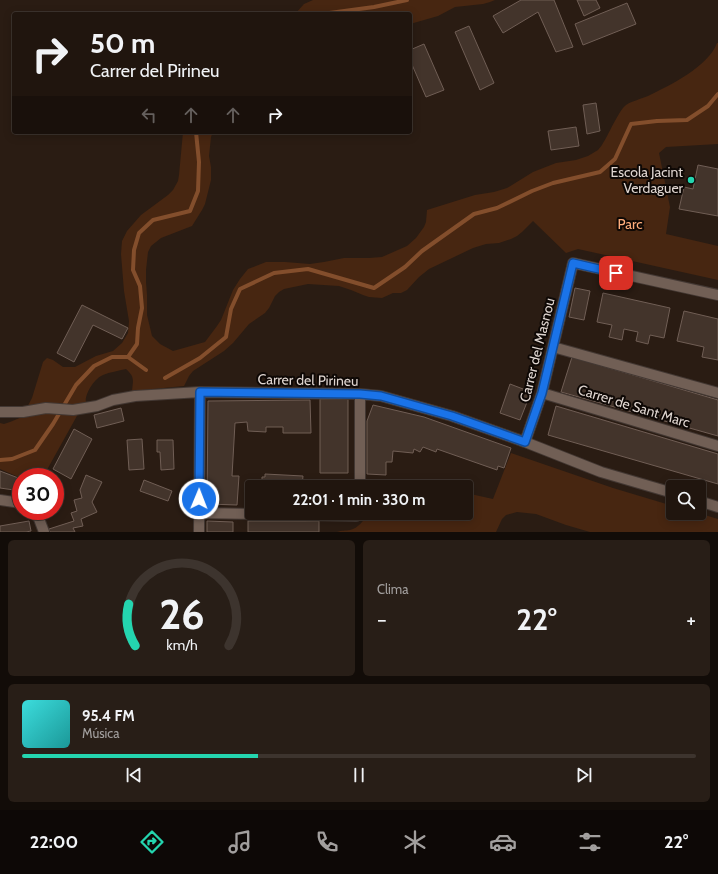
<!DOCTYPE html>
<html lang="es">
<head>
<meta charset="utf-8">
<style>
	:root { --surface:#20150e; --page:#281e17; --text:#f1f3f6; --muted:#a29f9e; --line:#3d342e; --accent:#24d5af }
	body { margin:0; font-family:Cabin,sans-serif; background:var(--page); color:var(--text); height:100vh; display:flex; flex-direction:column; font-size:15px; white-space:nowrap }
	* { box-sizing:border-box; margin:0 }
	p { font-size:13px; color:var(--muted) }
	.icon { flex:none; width:22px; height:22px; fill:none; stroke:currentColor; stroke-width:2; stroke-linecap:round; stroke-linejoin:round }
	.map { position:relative; height:532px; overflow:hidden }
	.panel { display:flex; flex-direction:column; gap:8px; padding:8px; background:#120c08; flex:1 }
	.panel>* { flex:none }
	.banner { position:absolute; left:12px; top:12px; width:400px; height:122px; border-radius:4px; box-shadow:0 2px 10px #0003,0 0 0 1px var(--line); background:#20150e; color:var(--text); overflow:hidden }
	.controls { position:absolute; left:666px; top:480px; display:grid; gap:8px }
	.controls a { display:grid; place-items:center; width:40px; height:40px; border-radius:4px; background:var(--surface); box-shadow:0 2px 10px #0003,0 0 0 1px var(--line); font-size:20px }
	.speed { position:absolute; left:12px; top:468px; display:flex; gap:8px; font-size:20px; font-weight:700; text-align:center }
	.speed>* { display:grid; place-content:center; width:52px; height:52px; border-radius:50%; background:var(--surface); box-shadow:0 2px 10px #0003,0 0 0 1px var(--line); line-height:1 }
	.speed .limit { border:6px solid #d22; background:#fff; color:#111 }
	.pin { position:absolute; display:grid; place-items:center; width:34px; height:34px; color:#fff; margin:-17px; border-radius:8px; box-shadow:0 2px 6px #0006 }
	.me { position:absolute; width:44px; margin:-22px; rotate:1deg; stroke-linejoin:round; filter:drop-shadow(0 0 3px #0008) }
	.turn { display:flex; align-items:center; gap:14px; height:84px; padding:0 12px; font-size:18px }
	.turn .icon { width:52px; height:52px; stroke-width:2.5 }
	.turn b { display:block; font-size:28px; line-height:34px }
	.lanes { display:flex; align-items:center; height:38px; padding:0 12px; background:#0003; justify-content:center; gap:20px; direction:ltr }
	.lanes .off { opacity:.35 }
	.big { font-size:30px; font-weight:700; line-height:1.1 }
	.panel .card { flex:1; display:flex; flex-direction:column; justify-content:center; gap:6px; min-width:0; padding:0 14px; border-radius:6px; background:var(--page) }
	.panel .dial { align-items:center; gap:0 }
	.dial svg { height:104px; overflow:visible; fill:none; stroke:var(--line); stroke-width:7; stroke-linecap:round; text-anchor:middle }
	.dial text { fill:var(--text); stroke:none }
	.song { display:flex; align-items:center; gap:12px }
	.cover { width:48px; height:48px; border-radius:6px; background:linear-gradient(135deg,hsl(180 70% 55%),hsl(180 70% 35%)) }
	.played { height:4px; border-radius:2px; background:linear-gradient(90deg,var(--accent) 35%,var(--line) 35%) }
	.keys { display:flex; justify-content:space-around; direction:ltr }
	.heat { display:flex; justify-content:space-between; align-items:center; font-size:22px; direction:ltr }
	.panel .tiles { flex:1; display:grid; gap:8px; grid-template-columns:1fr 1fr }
	.card:last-child { grid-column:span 2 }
	.trip { position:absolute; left:245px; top:480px; width:228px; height:40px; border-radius:4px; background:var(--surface); box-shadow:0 2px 10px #0003,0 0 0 1px var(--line); font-weight:700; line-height:40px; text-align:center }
	.menu { display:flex; height:64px; justify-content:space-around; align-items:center; background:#0d0806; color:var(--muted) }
	.menu .icon { width:28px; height:28px }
	.menu .current { color:var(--accent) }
	.menu b { font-size:18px; color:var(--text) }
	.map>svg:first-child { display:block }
</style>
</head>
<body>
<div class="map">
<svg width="718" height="532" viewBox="0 0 718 532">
	<rect width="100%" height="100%" fill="#2a1c13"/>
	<!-- green -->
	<path fill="#472611" d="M313,0h182l-5,2 -7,2 -28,3 -17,9 -28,8v-10h-115l9,-10z
		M717,43h1v101l-52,3 -7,6 11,54 -4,27 52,12v34l-140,-31 -12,4 -33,-32 -11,11 -5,4 -6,3 -12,4 -13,1 -13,4 -44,21 -10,8 -12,13 -6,3h-8l-11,5 -13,-1 -6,-2 -12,-5 -12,-4 -31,-2 -24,5 -5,3 -4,4 -6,12 -4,5 -16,11 -16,19 -9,8 -31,20 -4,5 -5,10 -52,5c1,-11 3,-14 -6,-22 -8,2 -16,3 -23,6 -8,3 -19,19 -17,28l-8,11 -35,63 -22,1 -21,-9v-46l4,1 6,-2 12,-5 10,-19 11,-36 4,-4 6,2 10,7h12l21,-11 17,-5 9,-8 6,-10 1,-12 -5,-30 -3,-37 1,-13 5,-10 14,-16 27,-20 5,-5 5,-9 1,-6 4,-43h30l-2,5 -2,19 2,11v13l-6,24 -3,6 -10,16 -31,12 -10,8 -3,6 -2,18v12l1,13v20l5,21 8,8 13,7 32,-9 12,-16 4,-6 12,-30 7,-11 8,-10 18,-7h19l25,2 14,-2 20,-4h25l13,-1 25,-11 9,-8 8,-11 2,-5 1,-12 48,-15 19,-3 13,-4 26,-16 23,-9 20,-3 12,-4 10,-6 4,-5c6,-9 17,-35 24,-40 6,-4 15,-6 22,-9 21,-10 61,-30 69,-53z
		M511,453l102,35 60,18v7h25l20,6v13h-128l-24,-7 -30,-11 -19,-2 -11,3 -4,4 -6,13h-159c5,-2 8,-1 13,-2 8,-2 14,-9 18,-17h98v-20l27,6z
		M382,482c9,-1 17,1 26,1 12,1 24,1 35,4h-69l1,-3z"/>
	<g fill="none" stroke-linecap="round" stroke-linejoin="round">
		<!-- stream -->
		<path stroke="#834e2c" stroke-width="4" d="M322,14l52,-7 33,-7
			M128,357l18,13
			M165,378l35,-20 26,-21 5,-28 9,-20 34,-16 34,-4 66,19 31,-21 17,-16 52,-37 23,-6 35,-17 21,-8 47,-11 15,-13 16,-35 26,-3 30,-1 21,-14 10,-12
			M0,460l12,-1 23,-9 18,-26 23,-39 18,-19 18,-9h16l9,-13 1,-16 4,-20 -2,-22 -7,-16 1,-20 5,-17 14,-13 37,-9 8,-20 1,-29 -3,-30"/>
	</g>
	<!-- building -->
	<path fill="#43342b" stroke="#705e55" d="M521,0h33l19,47 -17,5 -18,-40 -35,21 -10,-17z
		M577,0h19l4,8 -16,8z
		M627,3l9,21 -53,21 -8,-21z
		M469,26l25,57 -14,7 -25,-58z
		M424,44l20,46 -18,7 -16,-37v-10z
		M596,103l4,28 -13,3 -4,-29z
		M576,127l3,19 -28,4 -3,-19z
		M698,165l20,4v47l-39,-7 5,-22 9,2z
		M575,288l15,3 -6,29 -15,-3z
		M603,293l67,15 -6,30 -14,-3 -2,9 -12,-3 2,-9 -14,-3 -2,11 -13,-3 3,-12 -15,-3z
		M82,305l46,23 -6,11 -29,-14 -19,37 -17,-9z
		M684,311l34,8v41l-16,-3 2,-10 -27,-6z
		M572,357l146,43v36l-157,-44z
		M510,384l21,8 -11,28 -20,-7z
		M320,399h28v74h-28z
		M310,400l1,33h-28v-6h-17v5l-18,-1 -1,-9 -12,1 -3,53h7l-2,29 -30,-1 1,-103z
		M373,405l51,12 87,31 -7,20 -6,-2 -1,4 -60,-21 -1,3 -13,-5 -3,5 -6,-3 -1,4 -20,-2 -1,11h-6v13l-19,-1v-53z
		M556,406l162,48v30l-170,-49z
		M121,408l3,13 -27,7 -3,-13z
		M74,429l18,10 -21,40 -18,-10z
		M142,439l2,30 -15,1 -2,-30z
		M157,440h16l1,29 -13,1 -1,-18h-3z
		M0,471l21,8v12l-21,-3z
		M265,474l38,2 -1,11h-42v-7h2v-3h3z
		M86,475l16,7 -10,20 5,10 -16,7 2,7 -10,2 2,4h-25l-1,-3 25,-8 -3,-8 6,-2 -3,-11 8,-2 -2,-8z
		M144,480l28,11 -4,10 -28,-10z
		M29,521l2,10 -5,1h-26v-6z
		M207,521l26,1v10h-26z
		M248,521h71v11h-71z"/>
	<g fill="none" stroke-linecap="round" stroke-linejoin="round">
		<defs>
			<path id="minor" d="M553,347l165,46
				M542,393l176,53
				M0,412h23l23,-4 27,2 24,-4 16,-6 22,-4 65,-4 160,2 21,2 71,20 73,26 76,30 72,21
				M525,442l17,-49 31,-130 145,32
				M360,487v-93
				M0,500l21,3
				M699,501l19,6
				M36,511l8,21
				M199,513l157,3 1,-3
				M199,532l1,-140"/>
		</defs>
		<!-- minor casing -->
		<use href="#minor" stroke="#433833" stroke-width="12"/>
		<!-- minor -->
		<use href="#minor" stroke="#715f55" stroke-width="10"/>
	</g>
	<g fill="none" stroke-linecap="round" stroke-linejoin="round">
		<defs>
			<path id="route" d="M199,499l1,-107 160,2 21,2 71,20 73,26 17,-49 31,-130 43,10"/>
		</defs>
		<!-- route casing -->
		<use href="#route" stroke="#114b97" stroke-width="10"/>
		<!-- route -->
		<use href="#route" stroke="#1a73e8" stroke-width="7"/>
	</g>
	<!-- markers -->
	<circle fill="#24d5af" stroke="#0e0805" stroke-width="1.5" cx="691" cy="180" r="4"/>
	<g text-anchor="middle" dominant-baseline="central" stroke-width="4" stroke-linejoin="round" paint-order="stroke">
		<!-- poi labels -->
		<g font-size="14" fill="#dfd5d0" stroke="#0e0805" text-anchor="end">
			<text x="683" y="172">Escola Jacint<tspan x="683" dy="16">Verdaguer</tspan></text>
		</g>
		<!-- park labels -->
		<g font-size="14" fill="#ffad7c" stroke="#0e0805">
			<text x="630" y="224">Parc</text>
		</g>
		<!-- street labels -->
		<g font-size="14" fill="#dfd5d0" stroke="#0e0805">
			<text transform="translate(537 350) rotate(-76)">Carrer del Masnou</text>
			<text transform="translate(308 380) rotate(1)">Carrer del Pirineu</text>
			<text transform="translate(634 406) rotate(17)">Carrer de Sant Marc</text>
		</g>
	</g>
</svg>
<div class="controls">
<a><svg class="icon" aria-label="search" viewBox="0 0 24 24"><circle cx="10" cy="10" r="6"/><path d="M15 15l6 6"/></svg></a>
</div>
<div class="speed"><div class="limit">30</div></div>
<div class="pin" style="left:616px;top:273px;background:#d93025"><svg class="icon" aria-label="arrive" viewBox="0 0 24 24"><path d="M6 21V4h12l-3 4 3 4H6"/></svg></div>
<svg class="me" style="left:199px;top:499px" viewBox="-20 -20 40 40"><circle r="17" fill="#1a73e8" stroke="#fff" stroke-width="3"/><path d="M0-11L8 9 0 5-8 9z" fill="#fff"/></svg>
<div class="trip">22:01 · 1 min · 330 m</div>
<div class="banner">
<div class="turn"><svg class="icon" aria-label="right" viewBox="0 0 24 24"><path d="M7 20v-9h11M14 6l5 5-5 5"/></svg><div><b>50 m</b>Carrer del Pirineu</div></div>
<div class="lanes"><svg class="icon off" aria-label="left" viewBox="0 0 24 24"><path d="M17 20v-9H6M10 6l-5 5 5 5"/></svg><svg class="icon off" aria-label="ahead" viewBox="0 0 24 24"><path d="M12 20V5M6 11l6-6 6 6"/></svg><svg class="icon off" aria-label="ahead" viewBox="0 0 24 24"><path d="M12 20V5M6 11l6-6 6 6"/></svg><svg class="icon" aria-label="right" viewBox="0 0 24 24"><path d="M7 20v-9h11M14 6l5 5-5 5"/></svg></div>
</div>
</div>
<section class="panel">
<div class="tiles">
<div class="card dial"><svg viewBox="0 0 100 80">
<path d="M14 69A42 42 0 1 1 86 69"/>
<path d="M14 69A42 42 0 0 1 9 37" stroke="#24d5af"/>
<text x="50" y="56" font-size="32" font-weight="700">26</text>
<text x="50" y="72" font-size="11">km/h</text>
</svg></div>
<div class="card"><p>Clima</p>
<div class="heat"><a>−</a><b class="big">22°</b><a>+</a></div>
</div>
<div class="card">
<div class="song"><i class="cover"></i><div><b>95.4 FM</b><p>Música</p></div></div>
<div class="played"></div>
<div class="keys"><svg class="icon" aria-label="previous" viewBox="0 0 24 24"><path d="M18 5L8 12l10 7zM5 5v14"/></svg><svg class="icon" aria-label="pause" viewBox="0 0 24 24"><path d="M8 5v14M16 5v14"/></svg><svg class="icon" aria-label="next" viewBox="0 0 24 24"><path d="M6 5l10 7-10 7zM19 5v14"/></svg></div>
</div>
</div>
</section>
<nav class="menu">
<b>22:00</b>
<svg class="icon current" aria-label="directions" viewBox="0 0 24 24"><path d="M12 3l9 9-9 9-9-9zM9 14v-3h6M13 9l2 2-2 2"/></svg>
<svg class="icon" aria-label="music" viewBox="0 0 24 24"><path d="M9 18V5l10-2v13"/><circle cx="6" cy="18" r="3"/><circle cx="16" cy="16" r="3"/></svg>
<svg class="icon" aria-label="phone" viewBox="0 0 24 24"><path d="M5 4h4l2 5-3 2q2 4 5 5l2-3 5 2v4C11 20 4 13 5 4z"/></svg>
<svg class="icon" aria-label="climate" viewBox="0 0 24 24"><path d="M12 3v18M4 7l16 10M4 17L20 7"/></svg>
<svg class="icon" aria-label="car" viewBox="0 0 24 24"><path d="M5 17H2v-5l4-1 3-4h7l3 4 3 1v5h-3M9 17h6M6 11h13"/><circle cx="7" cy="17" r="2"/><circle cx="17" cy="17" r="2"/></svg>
<svg class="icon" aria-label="filters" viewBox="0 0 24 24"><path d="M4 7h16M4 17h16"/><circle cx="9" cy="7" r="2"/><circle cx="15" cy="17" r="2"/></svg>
<b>22°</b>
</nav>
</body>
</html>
